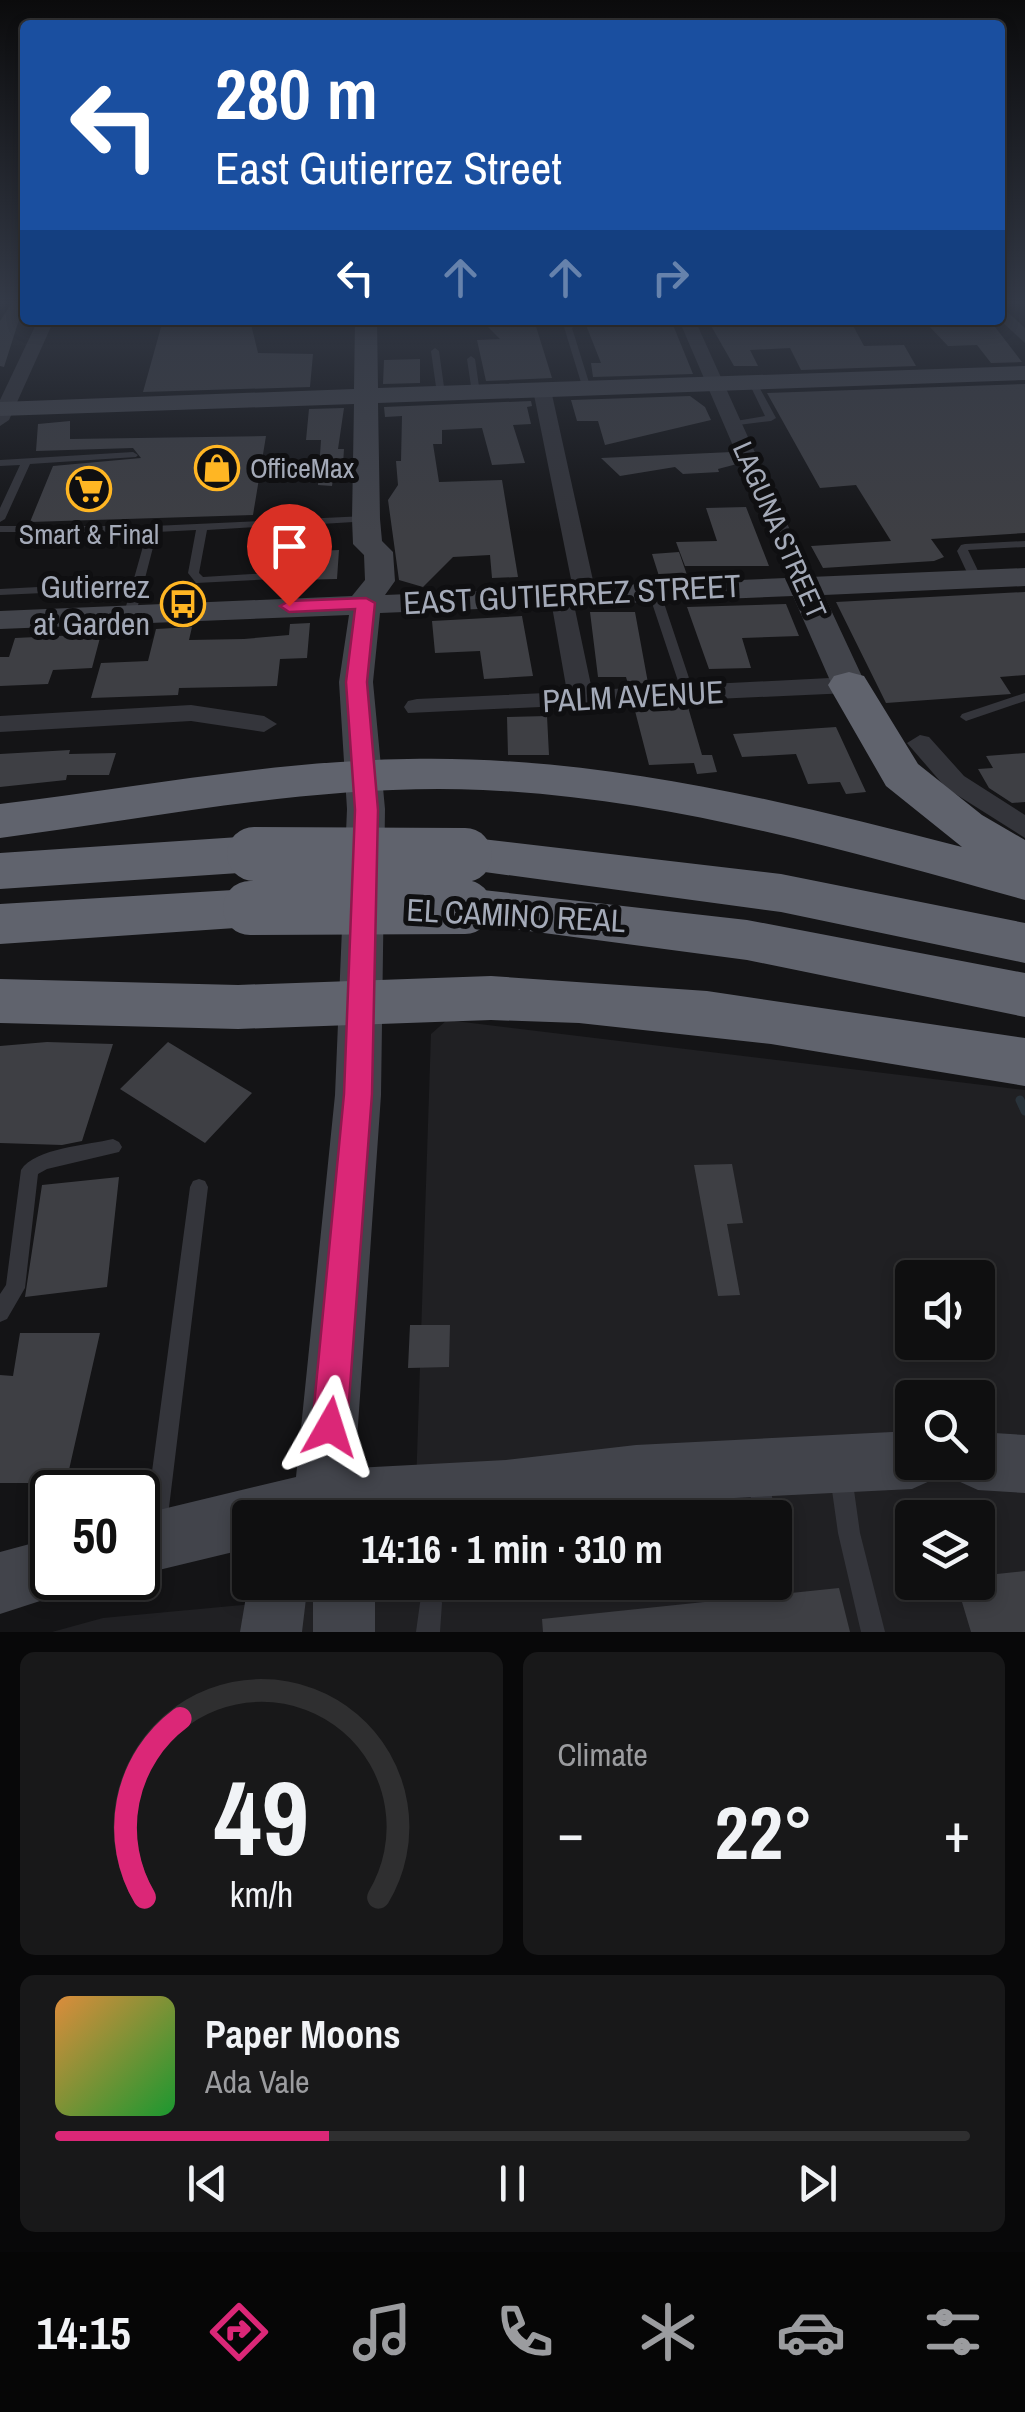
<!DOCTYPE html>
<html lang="en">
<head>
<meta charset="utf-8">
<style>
	:root { --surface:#0f0f10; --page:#181819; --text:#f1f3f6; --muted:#9b9c9f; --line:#2f2f30; --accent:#db2777 }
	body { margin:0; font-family:"Archivo Narrow",sans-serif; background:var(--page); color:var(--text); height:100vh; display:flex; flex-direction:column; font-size:38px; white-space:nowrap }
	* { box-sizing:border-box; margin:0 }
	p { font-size:32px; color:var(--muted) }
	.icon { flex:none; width:55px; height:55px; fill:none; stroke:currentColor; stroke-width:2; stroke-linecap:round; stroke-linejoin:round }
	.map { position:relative; height:1632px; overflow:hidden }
	.drawer { display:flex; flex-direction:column; gap:20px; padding:20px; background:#080809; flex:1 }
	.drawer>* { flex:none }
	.guide { position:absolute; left:20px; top:20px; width:985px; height:305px; border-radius:10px; box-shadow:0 5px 15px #0003,0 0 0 2px var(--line); background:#1a4fa0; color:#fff; overflow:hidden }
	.tools { position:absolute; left:895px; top:1260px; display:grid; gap:20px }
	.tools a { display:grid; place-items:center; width:100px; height:100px; border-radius:10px; background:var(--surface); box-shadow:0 5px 15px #0003,0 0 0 2px var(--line); font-size:50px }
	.speed { position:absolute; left:30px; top:1470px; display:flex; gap:20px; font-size:50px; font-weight:700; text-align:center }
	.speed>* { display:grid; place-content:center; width:130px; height:130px; border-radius:50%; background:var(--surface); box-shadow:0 5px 15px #0003,0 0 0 2px var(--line); line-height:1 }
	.speed .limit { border:5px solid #111; border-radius:15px; background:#fff; color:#111 }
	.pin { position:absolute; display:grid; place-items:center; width:85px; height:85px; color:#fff; margin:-102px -42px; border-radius:50% 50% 50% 0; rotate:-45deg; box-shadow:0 0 10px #0007 }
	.pin .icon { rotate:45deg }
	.me { position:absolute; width:110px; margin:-55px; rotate:6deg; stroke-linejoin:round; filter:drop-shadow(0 0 8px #0008) }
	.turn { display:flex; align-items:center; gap:35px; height:210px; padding:0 30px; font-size:45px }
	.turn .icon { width:130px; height:130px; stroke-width:2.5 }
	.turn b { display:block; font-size:70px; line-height:85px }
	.lanes { display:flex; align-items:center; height:95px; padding:0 30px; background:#0003; justify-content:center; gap:50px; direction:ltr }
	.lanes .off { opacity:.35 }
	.big { font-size:75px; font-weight:700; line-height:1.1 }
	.drawer .card { flex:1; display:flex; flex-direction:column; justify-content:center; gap:15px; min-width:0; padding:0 35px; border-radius:15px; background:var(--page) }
	.drawer .dial { align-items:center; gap:0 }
	.dial svg { height:260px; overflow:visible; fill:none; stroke:var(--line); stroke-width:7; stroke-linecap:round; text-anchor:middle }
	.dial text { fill:var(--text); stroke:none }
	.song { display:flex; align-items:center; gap:30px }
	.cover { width:120px; height:120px; border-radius:15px; background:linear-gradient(135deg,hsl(30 70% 55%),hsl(130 70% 35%)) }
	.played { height:10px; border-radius:5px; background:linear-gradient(90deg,var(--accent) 30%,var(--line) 30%) }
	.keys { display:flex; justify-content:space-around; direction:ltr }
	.heat { display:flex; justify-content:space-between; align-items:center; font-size:55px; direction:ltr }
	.drawer .tiles { flex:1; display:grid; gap:20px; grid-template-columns:1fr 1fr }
	.card:last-child { grid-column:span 2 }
	.trip { position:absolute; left:232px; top:1500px; width:560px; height:100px; border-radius:10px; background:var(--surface); box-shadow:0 5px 15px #0003,0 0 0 2px var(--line); font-weight:700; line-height:100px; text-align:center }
	.menu { display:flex; height:160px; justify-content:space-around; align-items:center; background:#060606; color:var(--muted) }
	.menu .icon { width:70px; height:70px }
	.menu .selected { color:var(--accent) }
	.menu b { font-size:45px; color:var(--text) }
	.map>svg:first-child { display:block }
</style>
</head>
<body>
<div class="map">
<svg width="1025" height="1632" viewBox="0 0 1025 1632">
	<rect width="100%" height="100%" fill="#141416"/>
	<!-- built -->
	<path fill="#202023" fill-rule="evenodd" d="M447,1020l578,70v542h-973l51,-14 309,-29 1,-6 362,-1v-64l-360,-1 16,-483zM912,1278h66v64h-66zM912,1398h66v64h-66zM912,1518h66v64h-66z"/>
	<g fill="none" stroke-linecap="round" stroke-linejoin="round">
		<!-- stream -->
		<path stroke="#29333b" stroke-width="9" d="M1020,1100l5,11"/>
	</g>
	<!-- building -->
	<path fill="#3e3f44" d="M11,304h13l-20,63 -4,-1v-45z
		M163,320h87l8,33 55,1 -3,33 -167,5z
		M481,320h53l18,58 -66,3 -9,-41 23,-1z
		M590,320h81l22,54 -100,3 -2,-14h10l-15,-38z
		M850,320l14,26 40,-1 12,21 -115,4 -11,-22 -40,2 8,16h-24l-24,-42z
		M992,323l30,39 -31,1 -14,-18 -29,1 -19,-20z
		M420,359v24l-37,1 1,-24z
		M1025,384v149l-94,6 13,18 -10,4 -111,7 -12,-22 80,-5 -35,-56 -36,3 -53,-95z
		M690,396l15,11 6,13 -106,25 -7,-24h-21l-6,-21z
		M531,401l1,5 -5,1 4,17 -18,1 12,38 -33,2 -10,-37 -40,2v14h-9l6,38 63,-2 16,97 -26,1 -2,-23 -37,2 -30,30 -24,-7 -11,-80 10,-15 -2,-24h5l1,-45 -17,1 -1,-10z
		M344,408l-6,41h6l-2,30h-9l-1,7 -14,-1 3,-45h-15l3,-31z
		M70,421v18l196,-3 -13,79 -223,7 23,-56 88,-8 -8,-10 -97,3 2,-27z
		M732,452l5,12 -19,5 1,3 -36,2 -8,-7 -55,9 -19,-18z
		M746,507l23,59h-84l-9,-24 41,-1 -11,-33z
		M339,550l-2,29 -44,1 3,-28z
		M679,552l8,23 -28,1 -7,-22z
		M1025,592v83l-25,2 11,17 -125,9 -50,-101z
		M786,604l13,32 -57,2 9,30 -42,1 -22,-62z
		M590,612h45l13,71 -20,1 -2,-7h-28z
		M522,616l11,60 -49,3 -4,-28 -45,2 -3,-32z
		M310,623l-3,35 -27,1 -3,27 -98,2 -1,7 -87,3 10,-35 47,-2 8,-32 36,-2 -3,13 55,-1 45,-4 1,-11z
		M101,634l-9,34 -39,2 -5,14 -48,2v-29h9l6,-19z
		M652,706l36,1 14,48h10l5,17 -20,2 -3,-11 -45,2 -15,-58z
		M547,716l2,39h-41l-1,-38z
		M836,727l30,65 -20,2 -6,-12 -32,2 -12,-30 -54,3 -9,-23z
		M70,750l-1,4 47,-1 -7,22h-42l-1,5 -66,7v-33z
		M1025,753v49l-13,1 -23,-15 -11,-19 15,-1 -7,-12z
		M47,1042l66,2 -31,97 -20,4 -62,-2v-97z
		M168,1042l84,51 -47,50 -85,-54z
		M732,1164l11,59 -16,1 13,71 -22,1 -24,-131z
		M119,1177l-12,110 -82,10 17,-112z
		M410,1325h40l-1,42 -41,1z
		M20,1333h80l-34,150h-66v-108l13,1z
		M1025,1571v61h-54l-15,-50h22v-6z
		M839,1588l11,44h-307l-1,-13z"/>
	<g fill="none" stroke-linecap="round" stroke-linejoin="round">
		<!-- lane -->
		<path fill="#34353b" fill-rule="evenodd" d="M576,320h11l-15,8 19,61 -4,3 -4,-3 -19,-62z
			M435,348l4,3 6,43 -4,3 -4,-3 -6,-43z
			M471,356l4,3 5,34 -4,3 -4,-3 -5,-34z
			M753,380l4,3 19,35 -5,3 -41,5v-4l35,-6 -16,-33z
			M133,452l5,3 -2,2 -106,7 -25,55 -5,3v-14l20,-43 -20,1v-6z
			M366,516l5,3 -1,2 -49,3 -1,15 -5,3 -5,-3 1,-14 -26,1 -5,50 -6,3 -78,4 -8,-10 8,-43 -39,2 -21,81 -6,3 -6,-3 7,-24 -131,6v-6l133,-7 14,-50h-147v-6h153zM274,526l-5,47 -66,4 -4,-4 8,-43z
			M1025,541v6l-57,3 14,29 -6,3 -6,-3 -13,-28 4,-6 4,-1z
			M654,588l6,3 34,102 -2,3h-8l-2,-3 -34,-102z
			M1025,693v8l-59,20 -6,-4 2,-3z
			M113,1139l6,3 3,5 -3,5 -72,17 -9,5 -13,114 -18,31 -7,3v-28l6,-9 15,-115c14,-22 67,-25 92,-31z
			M199,1179l6,2 3,6 -41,337 -3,8 -8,3 -8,-3 -3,-8 45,-337 3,-6z
			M841,1465l8,3 3,8 8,57 25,99h-24l-23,-99 -8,-57 3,-8z
			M758,1468l8,3 11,47 -2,5v-5h-20l-8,-39 3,-8z
			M638,1473l8,3 10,42h-22l-7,-34 3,-8z
			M431,1592l8,3 3,8 -2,29h-24l4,-29 3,-8z"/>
		<!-- street -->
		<path fill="#34353b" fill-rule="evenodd" d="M1000,305l25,23v15l-25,-23z
			M38,320h16l-45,100 -9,6v-26z
			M679,320h16l119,263 -3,5h-16l-3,-5z
			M542,385l9,5 45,204 -11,7 -11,-7 -41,-204z
			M561,588l11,7 20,95 257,-13 12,8 -12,8 -441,20 -4,-6 4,-6 9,-2 150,-7 -17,-97z
			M191,705l73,11 13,8 -13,8 -73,-11 -191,11v-16z
			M920,735l9,2 35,39 61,39v23l-79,-50 -39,-45z"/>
		<!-- secondary -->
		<path fill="#42444b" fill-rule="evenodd" d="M355,320h22l1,68 647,-22v14l-647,23 2,116 2,22 11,11 2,29 -10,14 640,-27v18l-201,9 42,90 -5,7h-24l-5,-7 -39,-89 -413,17 -7,69 12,127 -4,286 -26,373 151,-8 130,-15 276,-14v31h28l-8,18 -20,9 -276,14 -124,15h-262v30l-112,27v-60l158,-38 39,-382 12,-286 -8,-127 10,-67 -349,14v-18l352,-15 13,-16 -1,-25 -11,-11 -1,-25 2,-115 -354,12v-14l354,-13z
			M978,1432l47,3v58l-47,-3 -20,-9 -8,-19h28z
			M52,1538v40h27l-5,12 -74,24v-62z
			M250,1573v9h58l-6,50h-62z
			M313,1582h62v50h-62z"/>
		<!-- highway -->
		<path fill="#60636d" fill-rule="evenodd" d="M849,672l15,4 54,88 64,51 43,25v60c-177,-49 -358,-102 -542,-110 -162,-7 -323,27 -483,48v-34c135,-16 271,-43 408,-45 188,-4 373,41 554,88l-76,-61 -58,-101 6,-9z
			M254,836l17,6 7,12 -7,12 -17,6 -254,17v-36z
			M465,837l316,37 244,49v40l-244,-51 -333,-45 -8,-12 8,-12z
			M465,888l282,32 278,53v44l-278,-57 -300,-40 -8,-13 8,-13z
			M250,889l18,5 8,14 -8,14 -18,5 -250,17v-40z
			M491,976l216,15 318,47v48l-254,-42 -192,-21 -88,-3 -253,9 -238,-6v-44l238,6z"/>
		<!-- highway-bridge -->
		<path stroke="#60636d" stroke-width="54" d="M254,854l211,1
			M250,908l215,-1"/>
	</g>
	<!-- sky -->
	<linearGradient id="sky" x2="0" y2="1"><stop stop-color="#0b0b0c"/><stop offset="0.57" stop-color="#343a47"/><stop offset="1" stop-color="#343a47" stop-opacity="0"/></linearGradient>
	<rect width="1025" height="532" fill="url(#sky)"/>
	<!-- route -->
	<path fill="#db2777" stroke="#8e194d" stroke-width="2.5" d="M366,598l9,5 -8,79 11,128 -6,284 -25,333 -5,12 -12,5 -13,-5 -5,-12 32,-333 11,-284 -9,-128 9,-73 -66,3 -9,-6 9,-5z"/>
	<!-- icons -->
	<defs>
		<symbol id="shop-ring" viewBox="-11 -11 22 22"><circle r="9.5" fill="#0f0f11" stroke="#ffb623" stroke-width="1.5"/><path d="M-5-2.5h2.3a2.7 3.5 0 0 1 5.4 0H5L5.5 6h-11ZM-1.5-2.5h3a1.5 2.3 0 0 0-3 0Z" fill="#ffb623"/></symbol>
		<symbol id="supermarket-ring" viewBox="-11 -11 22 22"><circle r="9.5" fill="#0f0f11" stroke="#ffb623" stroke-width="1.5"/><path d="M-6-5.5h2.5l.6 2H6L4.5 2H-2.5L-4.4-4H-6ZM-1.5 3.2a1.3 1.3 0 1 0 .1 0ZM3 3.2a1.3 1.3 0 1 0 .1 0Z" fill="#ffb623"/></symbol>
		<symbol id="bus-ring" viewBox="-11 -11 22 22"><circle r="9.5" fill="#0f0f11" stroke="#ffb623" stroke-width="1.5"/><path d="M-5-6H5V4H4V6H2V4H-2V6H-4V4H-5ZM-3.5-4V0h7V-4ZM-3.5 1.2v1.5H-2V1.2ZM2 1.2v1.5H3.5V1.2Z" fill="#ffb623"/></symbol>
	</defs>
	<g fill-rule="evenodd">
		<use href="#shop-ring" x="192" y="443" width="50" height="50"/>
		<use href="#supermarket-ring" x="64" y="464" width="50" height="50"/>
		<use href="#bus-ring" x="158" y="579" width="50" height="50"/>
	</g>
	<g text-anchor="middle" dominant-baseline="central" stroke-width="10" stroke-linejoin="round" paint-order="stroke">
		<!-- far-poi labels -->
		<g font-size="28" fill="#a4aab8" stroke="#0f0f11" text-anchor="start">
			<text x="250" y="468">OfficeMax</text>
			<text x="89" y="534" text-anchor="middle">Smart &amp; Final</text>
		</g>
		<!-- far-street labels -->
		<g font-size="28" fill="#a4aab8" stroke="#0f0f11">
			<text transform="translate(780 530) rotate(66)">LAGUNA STREET</text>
		</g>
		<!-- poi labels -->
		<g font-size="32" fill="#a4aab8" stroke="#0f0f11" text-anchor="end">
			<text x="150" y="586">Gutierrez<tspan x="150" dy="37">at Garden</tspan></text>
		</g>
		<!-- street labels -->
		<g font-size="32" fill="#a4aab8" stroke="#0f0f11">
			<text transform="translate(572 594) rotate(-3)">EAST GUTIERREZ STREET</text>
			<text transform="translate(633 696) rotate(-3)">PALM AVENUE</text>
			<text transform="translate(516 915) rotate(3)">EL CAMINO REAL</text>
		</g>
	</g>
</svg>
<div class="tools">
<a><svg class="icon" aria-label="sound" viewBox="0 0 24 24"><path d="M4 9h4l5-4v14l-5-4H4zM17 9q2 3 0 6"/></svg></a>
<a><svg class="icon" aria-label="search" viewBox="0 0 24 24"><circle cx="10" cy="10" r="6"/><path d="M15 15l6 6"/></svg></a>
<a><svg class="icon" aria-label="layers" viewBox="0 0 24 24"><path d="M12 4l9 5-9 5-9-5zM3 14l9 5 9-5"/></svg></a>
</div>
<div class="speed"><div class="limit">50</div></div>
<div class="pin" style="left:289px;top:606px;background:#d93025"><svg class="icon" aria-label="arrive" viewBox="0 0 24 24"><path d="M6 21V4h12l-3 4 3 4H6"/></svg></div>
<svg class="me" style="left:330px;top:1427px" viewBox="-20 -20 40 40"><path d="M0-17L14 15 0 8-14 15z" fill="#db2777" stroke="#fff" stroke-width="4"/></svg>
<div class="trip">14:16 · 1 min · 310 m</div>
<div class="guide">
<div class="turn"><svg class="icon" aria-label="left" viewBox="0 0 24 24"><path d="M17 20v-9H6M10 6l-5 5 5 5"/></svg><div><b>280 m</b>East Gutierrez Street</div></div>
<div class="lanes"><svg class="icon" aria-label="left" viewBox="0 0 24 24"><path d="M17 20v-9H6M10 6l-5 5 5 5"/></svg><svg class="icon off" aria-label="ahead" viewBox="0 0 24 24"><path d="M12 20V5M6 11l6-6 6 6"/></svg><svg class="icon off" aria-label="ahead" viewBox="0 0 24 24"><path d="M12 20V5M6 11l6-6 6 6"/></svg><svg class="icon off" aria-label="right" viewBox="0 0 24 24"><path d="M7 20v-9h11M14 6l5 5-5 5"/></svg></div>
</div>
</div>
<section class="drawer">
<div class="tiles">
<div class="card dial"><svg viewBox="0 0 100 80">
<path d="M14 69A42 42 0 1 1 86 69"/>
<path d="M14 69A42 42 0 0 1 25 14" stroke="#db2777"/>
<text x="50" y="56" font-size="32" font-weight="700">49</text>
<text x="50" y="72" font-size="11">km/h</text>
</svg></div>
<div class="card"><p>Climate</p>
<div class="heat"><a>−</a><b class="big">22°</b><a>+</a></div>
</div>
<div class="card">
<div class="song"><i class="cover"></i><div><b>Paper Moons</b><p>Ada Vale</p></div></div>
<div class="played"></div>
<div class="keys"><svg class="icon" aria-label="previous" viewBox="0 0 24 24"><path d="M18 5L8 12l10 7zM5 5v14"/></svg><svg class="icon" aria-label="pause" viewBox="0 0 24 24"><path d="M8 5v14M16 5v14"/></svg><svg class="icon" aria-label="next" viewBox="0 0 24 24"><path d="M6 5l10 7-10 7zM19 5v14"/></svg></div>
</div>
</div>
</section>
<nav class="menu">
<b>14:15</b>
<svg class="icon selected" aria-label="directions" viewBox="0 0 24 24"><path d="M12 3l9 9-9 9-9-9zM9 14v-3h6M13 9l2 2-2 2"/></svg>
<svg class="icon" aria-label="music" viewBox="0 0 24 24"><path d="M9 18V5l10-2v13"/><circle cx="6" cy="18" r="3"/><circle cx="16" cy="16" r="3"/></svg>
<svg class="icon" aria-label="phone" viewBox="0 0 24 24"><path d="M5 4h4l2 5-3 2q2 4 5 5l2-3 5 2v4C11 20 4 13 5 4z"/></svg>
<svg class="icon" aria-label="climate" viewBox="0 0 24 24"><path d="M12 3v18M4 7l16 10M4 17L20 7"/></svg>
<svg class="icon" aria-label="car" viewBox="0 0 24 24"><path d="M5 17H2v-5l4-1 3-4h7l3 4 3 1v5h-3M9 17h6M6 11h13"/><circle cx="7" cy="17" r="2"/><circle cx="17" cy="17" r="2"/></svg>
<svg class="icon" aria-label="filters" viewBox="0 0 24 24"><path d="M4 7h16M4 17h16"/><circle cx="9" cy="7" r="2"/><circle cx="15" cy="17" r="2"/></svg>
</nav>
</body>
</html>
